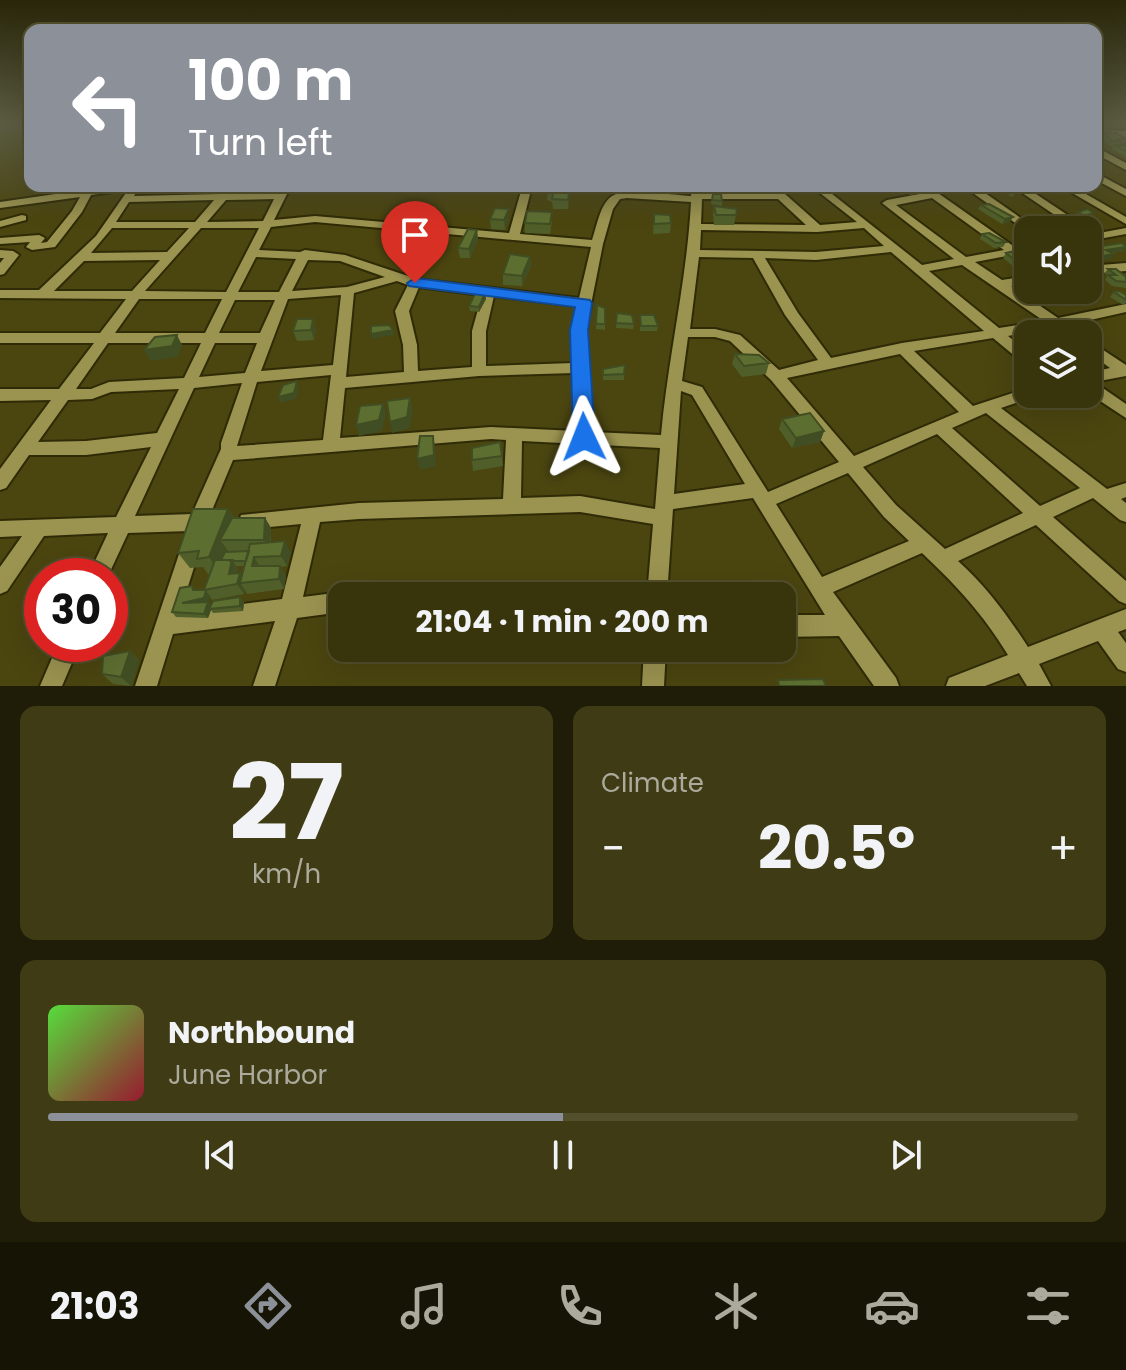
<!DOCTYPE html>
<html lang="en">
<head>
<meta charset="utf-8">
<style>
	:root { --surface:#38340c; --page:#3f3c15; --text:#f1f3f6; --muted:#abaa9d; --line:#524f2d; --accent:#8c9099 }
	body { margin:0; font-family:Poppins,sans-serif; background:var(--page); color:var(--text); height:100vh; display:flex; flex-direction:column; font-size:30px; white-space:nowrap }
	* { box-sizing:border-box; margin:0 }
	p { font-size:26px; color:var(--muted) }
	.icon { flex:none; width:44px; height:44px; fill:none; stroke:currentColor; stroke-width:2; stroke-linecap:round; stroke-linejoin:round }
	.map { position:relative; height:686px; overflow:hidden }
	.drawer { display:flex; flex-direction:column; gap:20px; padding:20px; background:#1f1d07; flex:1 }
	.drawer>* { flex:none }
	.guide { position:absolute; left:24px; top:24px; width:1078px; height:168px; border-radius:16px; box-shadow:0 8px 32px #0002,0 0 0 2px var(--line); background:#8c9099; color:#fff; overflow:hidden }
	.buttons { position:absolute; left:1014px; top:216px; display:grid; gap:16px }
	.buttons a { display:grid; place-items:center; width:88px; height:88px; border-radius:16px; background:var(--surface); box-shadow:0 8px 32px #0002,0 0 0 2px var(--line); font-size:40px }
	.speed { position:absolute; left:24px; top:558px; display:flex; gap:16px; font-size:40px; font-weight:700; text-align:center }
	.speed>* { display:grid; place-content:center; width:104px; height:104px; border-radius:50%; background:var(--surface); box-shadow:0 8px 32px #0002,0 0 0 2px var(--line); line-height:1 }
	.speed .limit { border:12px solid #d22; background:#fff; color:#111 }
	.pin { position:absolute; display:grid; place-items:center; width:68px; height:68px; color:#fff; margin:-82px -34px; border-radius:50% 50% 50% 0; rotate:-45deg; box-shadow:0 0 8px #0007 }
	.pin .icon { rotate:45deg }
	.me { position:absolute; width:88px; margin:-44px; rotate:358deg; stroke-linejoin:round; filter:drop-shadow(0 0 6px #0008) }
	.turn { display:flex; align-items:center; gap:28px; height:168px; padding:0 32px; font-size:36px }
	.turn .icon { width:104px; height:104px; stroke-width:2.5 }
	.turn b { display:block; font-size:56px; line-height:68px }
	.big { font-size:60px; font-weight:700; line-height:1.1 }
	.drawer .widget { flex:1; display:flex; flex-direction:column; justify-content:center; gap:12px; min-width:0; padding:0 28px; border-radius:16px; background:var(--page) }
	.drawer .dial { align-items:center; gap:0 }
	.dial b { font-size:104px; line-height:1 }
	.song { display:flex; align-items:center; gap:24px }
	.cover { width:96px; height:96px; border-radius:12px; background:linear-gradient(135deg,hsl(110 70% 55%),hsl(350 70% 35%)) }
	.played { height:8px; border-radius:4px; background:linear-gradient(90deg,var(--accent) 50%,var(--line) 50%) }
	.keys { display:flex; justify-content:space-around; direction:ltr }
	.heat { display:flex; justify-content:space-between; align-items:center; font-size:44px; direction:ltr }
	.drawer .tiles { flex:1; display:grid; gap:20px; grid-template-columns:1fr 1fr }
	.widget:last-child { grid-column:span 2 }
	.trip { position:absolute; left:328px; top:582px; width:468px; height:80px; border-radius:16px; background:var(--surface); box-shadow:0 8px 32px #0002,0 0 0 2px var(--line); font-weight:700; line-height:80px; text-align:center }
	.tabs { display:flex; height:128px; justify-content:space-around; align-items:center; background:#161505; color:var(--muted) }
	.tabs .icon { width:56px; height:56px }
	.tabs .active { color:var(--accent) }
	.tabs b { font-size:36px; color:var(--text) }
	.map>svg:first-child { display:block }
</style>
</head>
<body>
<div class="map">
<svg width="1126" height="686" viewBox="0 0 1126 686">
	<rect width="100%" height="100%" fill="#4b4510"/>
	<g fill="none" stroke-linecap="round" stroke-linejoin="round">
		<defs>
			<path id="street" d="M1096,130l30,1v6l-30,-1z
				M1096,147l30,16v7l-30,-16z
				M1096,173l30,16v7l-30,-16z
				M111,186h29l-6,10 86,-2 8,-8h10l-7,8 46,-1 4,-7h10l-17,34 41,-4 194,17 12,-42 -3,-2h-69l-5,-3h83l4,4 -11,44 72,6c5,-14 8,-38 22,-45 12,-7 62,0 77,1l1,-10h10v7h70l-7,-7h11l44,39 37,-3 -46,-36h11l100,79 32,-6 -72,-56 5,-3 38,-7 -9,-7h12l88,62 12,-2v6l-53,10 27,18 26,-4v8l-17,2 47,32 68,-14v8l-58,13 12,9h-16l-10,-7 -46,9 20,16v13l-5,-2 -30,-25 -79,13 59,55 55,-18v6h7l-2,3 -32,11 106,81 19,-6v14l-5,2 5,4v19l-6,-2 -27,-22 -40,19 73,64v23l-7,-3 -83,-76 -78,36c29,26 49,54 70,86l98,-38v20l-8,3 8,11v29l-8,-3 -20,-28 -59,23 12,22h-24l-8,-13 -34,13h-39l3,-8 59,-23c-25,-41 -51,-69 -86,-102l-89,39 63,86 3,8h-25l-35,-50 -57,1v-22h43l-72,-117 -80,11 -6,87h-20l6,-72 -73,-12 -221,7 -39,3 -17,75 39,-5 8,4h-8v16l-45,6 -22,68h-22l22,-65 -102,13 -16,52h-22l49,-147 7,-3 7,3 3,6 -21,67 102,-13 19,-75 -53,5 -7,-2 -2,-6 2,-6 118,-12 144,-4 3,-59 -15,-1 -258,21 -23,55 6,7 -2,6 -17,5 -7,-2 -62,2 -20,43h-20l20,-43 -64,3 -37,55 -7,3v-27l22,-31 -22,1v-16l116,-4 35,-70 -65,8h-57l-23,33 -6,2v-21l51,-69 -51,1v-12h59l35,-46h-94v-10h100l26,-34 -126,-1v-8h39l57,-54 32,-46 -37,5 -9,17 -27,35 -23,3 -6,-3 4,-5 -30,2v-6l39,-3 6,3 -4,5 6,-1 25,-31 8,-14 -80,11v-6zM627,198l64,4c-4,78 -23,155 -30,233l-69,-3 -6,-102 17,-86 10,-35 7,-10zM932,198l72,52 -38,7 -70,-52zM274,199l-11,22 -56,1 19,-22zM702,199h76l28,26 -105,-1zM214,200l-19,22h-79l13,-20zM315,222l276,25 -12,51 -162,-19 -72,-24 -40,-5 -5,2 -41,-2 12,-23zM112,228h77l-22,24 -76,1zM201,228h58l-33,64 -81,-1zM864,228l20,18 -68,6 -116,-2 1,-20 116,2zM891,252l93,79 -82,12 -71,15 -33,-45 -33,-55 51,2zM256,257l40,2 -17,33h-41zM699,257l54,1 32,57 33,45 -39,10 -39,-35 -25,-6h-25zM160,260l-28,31h-78l30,-30zM308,260l32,1 45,16 -38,10 -55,4zM962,265l82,56 -45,7 -70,-57zM397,281l11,4 -13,26 8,34 1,27 -58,5 8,-84zM419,287l63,8 -10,36v36l-54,4 -1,-26 -8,-34zM341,295l-8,70 -72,6 27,-72zM494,296l83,10 -5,24 1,33 -87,3v-35zM139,299h83l-17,34h-90zM235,300h40l-15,33h-41zM688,337h27l15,4 41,39 68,82 -71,30 -66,-105 -20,-6zM108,343h93l-17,35 -75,4 -18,7h-15zM215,343h42l-12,30 -46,4zM900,354l59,58 -105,44 -67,-78zM574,373l2,58 -85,-4 -151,11 5,-50 134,-12zM331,375l-8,65 -86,6 20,-64zM242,383l-21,60v6l-29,65 -57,2 59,-128zM179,389l-22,44 -71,8 -48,1 30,-42 24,-1 19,-7zM681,391l11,4 53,89 -71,10zM986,413l94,75 -40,18 -88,-78zM937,434l86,79 -78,36 -49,-44 -33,-38zM522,441l138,7 -5,61 -75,-13 -59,2zM848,473l36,44 25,24 -87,36 -46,-73z
				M963,186h12l63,44h-10v2z
				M1012,186h12l66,44 -2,2v-2h-11z
				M1060,186h12l54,31v7z
				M22,215l4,1v4l-26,7v-6z
				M1126,228v6l-38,7v-6z
				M0,250l13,1 6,4 -15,19 -4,1v-12l4,-5h-4z
				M1126,263v8l-38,3v-8z
				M1088,340l38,25v11l-32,6 32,22v14l-38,-25v-20l22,-5 -22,-16z
				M58,644h22l-18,42h-22z
				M644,648h22l-2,38h-22z"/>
		</defs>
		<!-- street casing -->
		<use href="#street" stroke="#2f2b06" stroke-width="4"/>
		<!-- street -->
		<use href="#street" fill="#9b9350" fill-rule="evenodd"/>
	</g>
	<!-- wall -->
	<path fill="#505f2a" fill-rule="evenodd" d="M1096,123l16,5 -2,4h-14z
		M1104,133l22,6 -2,4h-4l-1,2 7,1v11l-14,-8 2,-3h-4l-9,-9z
		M548,186h22l-2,23h-15l-1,-7 -5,-2z
		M889,186h32l4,3 -2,4 -13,2 -6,-5 1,-4 -2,4 -9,1z
		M995,186h21v7l-4,4z
		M713,194l9,7v5l-11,-2z
		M981,205l29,17 -8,2 -24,-15z
		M714,206l22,9 -2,10h-20l-1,-10z
		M509,209v10l-4,11 -14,-1 -1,-10z
		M1078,212l13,6 -10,3 -6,-5z
		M654,214l17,9 -1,10 -17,1z
		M1054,217l18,2 -3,5 -14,1 -4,-3z
		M552,221l-2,13 -25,-1v-10z
		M477,230l1,10 -8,18h-10l-2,-10z
		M982,234l24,8 -3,5 -9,1 -14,-9z
		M1126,246l-2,5 -12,2 1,1 -3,5 -15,3 -7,-5v-9z
		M1006,253l14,2 8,7 -15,4 -10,-8z
		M530,257l1,9 -9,20 -19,-1v-11z
		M1108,269l18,8v11l-14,-2 -7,-6 2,-4 -3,-2z
		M1060,290h19l-3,4 -8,2z
		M1114,292l12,3v8l-3,2 -13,-8z
		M485,293l1,6 -7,13 -9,-1 -1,-5z
		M1033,293l24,5 -21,4 -6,-4z
		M597,305l8,3v22l-9,-1z
		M617,313l17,11 -1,5 -17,-1z
		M640,315l18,11 -1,5h-17z
		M316,329l-2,11 -17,1 -4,-10z
		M735,354l34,9 -3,11 -24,3 -10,-13z
		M603,369l21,5v6h-21z
		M782,419l42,12 -4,11 -28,6 -13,-19z
		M502,456l1,10 -30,5 -1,-11z
		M228,509l6,9h31l6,10v14l20,10 -4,14 -7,1 6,9 -2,13 -37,5 -2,-4 -1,4 -32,6 -2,-4 -2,6 3,4 33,-4 -1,9 -30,2 -2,-3 -3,8 -32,-1 -4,-5 24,-22h9l5,-16h-2l-5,-7 -13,1 -12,-15zM236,566h9l-3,11 -2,-4h-2v-3z
		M130,651l9,9 -8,26 -18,-2 -11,-10z"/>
	<!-- shaded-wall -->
	<path fill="#414d22" d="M925,189l-2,4 -13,2 2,-4z
		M509,209v10l-4,11 -1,-10z
		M1094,213l-3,5 -10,3 3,-5z
		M1013,217l-3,5 -8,2 3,-5z
		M477,230l1,10 -8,18 -1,-9z
		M1028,238v5l-14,2 3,-5z
		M1126,247l-2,4 -21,3 3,-4z
		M1113,254l-3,5 -15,3 3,-5z
		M530,257l1,9 -9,20v-10z
		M1028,258v4l-15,4 3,-5z
		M1071,290h8l-3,4 -8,2z
		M485,293l1,6 -7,13v-5z
		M1061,293l-4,5 -21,4 3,-5z
		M313,319l3,10 -2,11 -3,-10z
		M393,330l1,5 -22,4 -1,-5z
		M177,335l5,10 -4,12 -28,4 -6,-11z
		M297,381l2,6 -3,12 -16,4 -2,-6z
		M410,398l3,10 -3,20 -18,5 -2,-11z
		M383,404l3,10 -4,17 -23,5 -3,-11z
		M824,431l-4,11 -28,6 4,-10z
		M433,436l2,11 1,19 -16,4 -3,-11z
		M228,509l10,16 -18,15 8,11 -9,21 -10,-15z
		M265,518l6,10 -1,22 -6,-10z
		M285,541l6,11 -4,14 -6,-10z
		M254,557l6,10 -8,-1z
		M232,560l6,10 -2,14 -7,-10z
		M280,566l6,10 -2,13 -5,-10z
		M240,573l6,10h-6l5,7 -1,4 -7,-10z
		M206,591l4,5 -2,7h-26z
		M240,597l4,5 -1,9 -3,-5z
		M208,602l4,5 -3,2 2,1 -3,8 -4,-4z
		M130,651l9,9 -8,26 -10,-9z"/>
	<!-- building -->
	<path fill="#5d6e31" stroke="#414d22" stroke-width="2" d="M1096,123h8l8,5h-12l-4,-1z
		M1104,133h12l10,6h-9l4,2h-9z
		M1114,145l12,1v5z
		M548,186h22l-2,14 -16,-1 1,-6 -6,-3z
		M906,186h15l4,3 -13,2z
		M1005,186h11l3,2 -5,4z
		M713,194h8l1,7 -10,-1z
		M989,204l24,13 -8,2 -24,-14z
		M714,206l23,3 -1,6h-20z
		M495,208l14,1 -5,11 -14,-1z
		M1087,209l7,4 -10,3 -6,-4z
		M527,211l25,1 -2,12 -25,-1z
		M654,214l16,1 1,8 -17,1z
		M1064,215l8,4 -14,1 -4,-3z
		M468,229l9,1 -8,19 -11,-1z
		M989,233l17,9 -10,1 -14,-9z
		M1028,234v4l-11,2v-4z
		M1122,243l4,4 -20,3 7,4 -15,3 -10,-8v-1z
		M1019,250l1,5 8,2v1l-12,3 -10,-8z
		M510,254l20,3 -8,19 -19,-2z
		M1108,269h8l10,8v5l-10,-1 -8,-6h8z
		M1046,290h9l6,3 -22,4 -6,-4z
		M1119,291l7,4v5l-12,-8z
		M476,292l9,1 -6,14 -10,-1z
		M597,305l8,3v16h-9z
		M617,313l15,2 2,9 -18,-1z
		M640,315h14l4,11h-17z
		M297,319h16l-2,11 -18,1z
		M389,325l4,5 -22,4v-8z
		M177,335l-5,11 -28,4 11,-13z
		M735,354l24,1 10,8 -25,3z
		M625,365l-1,9 -21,1v-6z
		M297,381l-3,12 -16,4 5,-12z
		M410,398l-3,19 -17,5 -3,-21z
		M383,404l-4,16 -23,5 4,-19z
		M810,413l14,18 -28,7 -14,-19z
		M420,436h13l1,19 -17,4z
		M500,442l2,14 -30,4v-12z
		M193,509h35l-19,48 -12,2 2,-8 -21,2z
		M232,518h33l-1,22h-44z
		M285,541l-4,15 -27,1 -2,9h28l-1,13 -39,4 10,-39z
		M249,551l-3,10h-15l1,-1h-11l4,-8z
		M215,560h17l-3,14 11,-1 -3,11 -33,6z
		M192,586l1,4h13l-2,8 -22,5 26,-1 -4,12 -32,-2 8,-24z
		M240,597v9l-31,3 4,-8z
		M130,651l-9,26 -19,-3 1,-18z
		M823,679l3,7h-47l-1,-6z"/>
	<!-- sky -->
	<linearGradient id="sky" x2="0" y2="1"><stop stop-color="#292609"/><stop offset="0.56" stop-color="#5b5c42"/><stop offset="1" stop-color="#5b5c42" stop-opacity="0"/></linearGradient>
	<rect width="1126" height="220" fill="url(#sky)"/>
	<!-- route -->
	<path fill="#1a73e8" stroke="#114b97" stroke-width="2" d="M415,278l175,22 2,3 -4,27 7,107 -3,6 -8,2 -8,-2 -3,-6 -3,-107 5,-23 -166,-21 -2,-3z"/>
</svg>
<div class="buttons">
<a><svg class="icon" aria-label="sound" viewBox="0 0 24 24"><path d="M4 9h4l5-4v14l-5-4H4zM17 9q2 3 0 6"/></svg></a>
<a><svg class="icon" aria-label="layers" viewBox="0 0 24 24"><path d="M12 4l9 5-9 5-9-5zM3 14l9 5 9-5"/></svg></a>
</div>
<div class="speed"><div class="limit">30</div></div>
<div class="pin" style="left:415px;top:283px;background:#d93025"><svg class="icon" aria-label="arrive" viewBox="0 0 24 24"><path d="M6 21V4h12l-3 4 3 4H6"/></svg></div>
<svg class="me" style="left:584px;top:437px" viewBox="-20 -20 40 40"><path d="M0-17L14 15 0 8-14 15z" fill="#1a73e8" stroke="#fff" stroke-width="4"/></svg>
<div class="trip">21:04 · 1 min · 200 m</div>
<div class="guide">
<div class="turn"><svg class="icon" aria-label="left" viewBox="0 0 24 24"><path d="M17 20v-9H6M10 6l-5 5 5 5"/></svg><div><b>100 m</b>Turn left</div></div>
</div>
</div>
<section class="drawer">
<div class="tiles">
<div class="widget dial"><b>27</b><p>km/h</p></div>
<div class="widget"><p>Climate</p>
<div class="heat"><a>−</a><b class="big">20.5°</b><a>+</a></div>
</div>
<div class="widget">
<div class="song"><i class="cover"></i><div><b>Northbound</b><p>June Harbor</p></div></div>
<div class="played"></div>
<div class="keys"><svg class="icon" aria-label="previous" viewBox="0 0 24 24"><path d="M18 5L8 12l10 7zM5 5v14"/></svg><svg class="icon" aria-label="pause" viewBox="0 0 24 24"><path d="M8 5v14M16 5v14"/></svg><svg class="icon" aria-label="next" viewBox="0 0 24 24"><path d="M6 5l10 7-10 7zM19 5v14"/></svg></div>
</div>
</div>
</section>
<nav class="tabs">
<b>21:03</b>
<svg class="icon active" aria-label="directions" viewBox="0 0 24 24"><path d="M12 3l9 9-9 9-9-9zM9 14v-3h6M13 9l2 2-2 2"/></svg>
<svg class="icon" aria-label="music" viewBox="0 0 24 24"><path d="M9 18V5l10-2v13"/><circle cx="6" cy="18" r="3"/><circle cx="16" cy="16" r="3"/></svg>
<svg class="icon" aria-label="phone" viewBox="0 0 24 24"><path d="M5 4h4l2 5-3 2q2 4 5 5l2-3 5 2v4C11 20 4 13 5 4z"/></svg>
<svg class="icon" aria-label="climate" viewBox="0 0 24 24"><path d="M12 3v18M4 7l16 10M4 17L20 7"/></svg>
<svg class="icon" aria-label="car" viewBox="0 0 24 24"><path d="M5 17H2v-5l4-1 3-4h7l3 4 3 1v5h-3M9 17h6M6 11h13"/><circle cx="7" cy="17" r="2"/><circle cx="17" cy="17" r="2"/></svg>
<svg class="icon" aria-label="filters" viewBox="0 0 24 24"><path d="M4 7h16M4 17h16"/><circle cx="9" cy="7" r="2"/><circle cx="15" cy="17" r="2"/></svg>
</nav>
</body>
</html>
